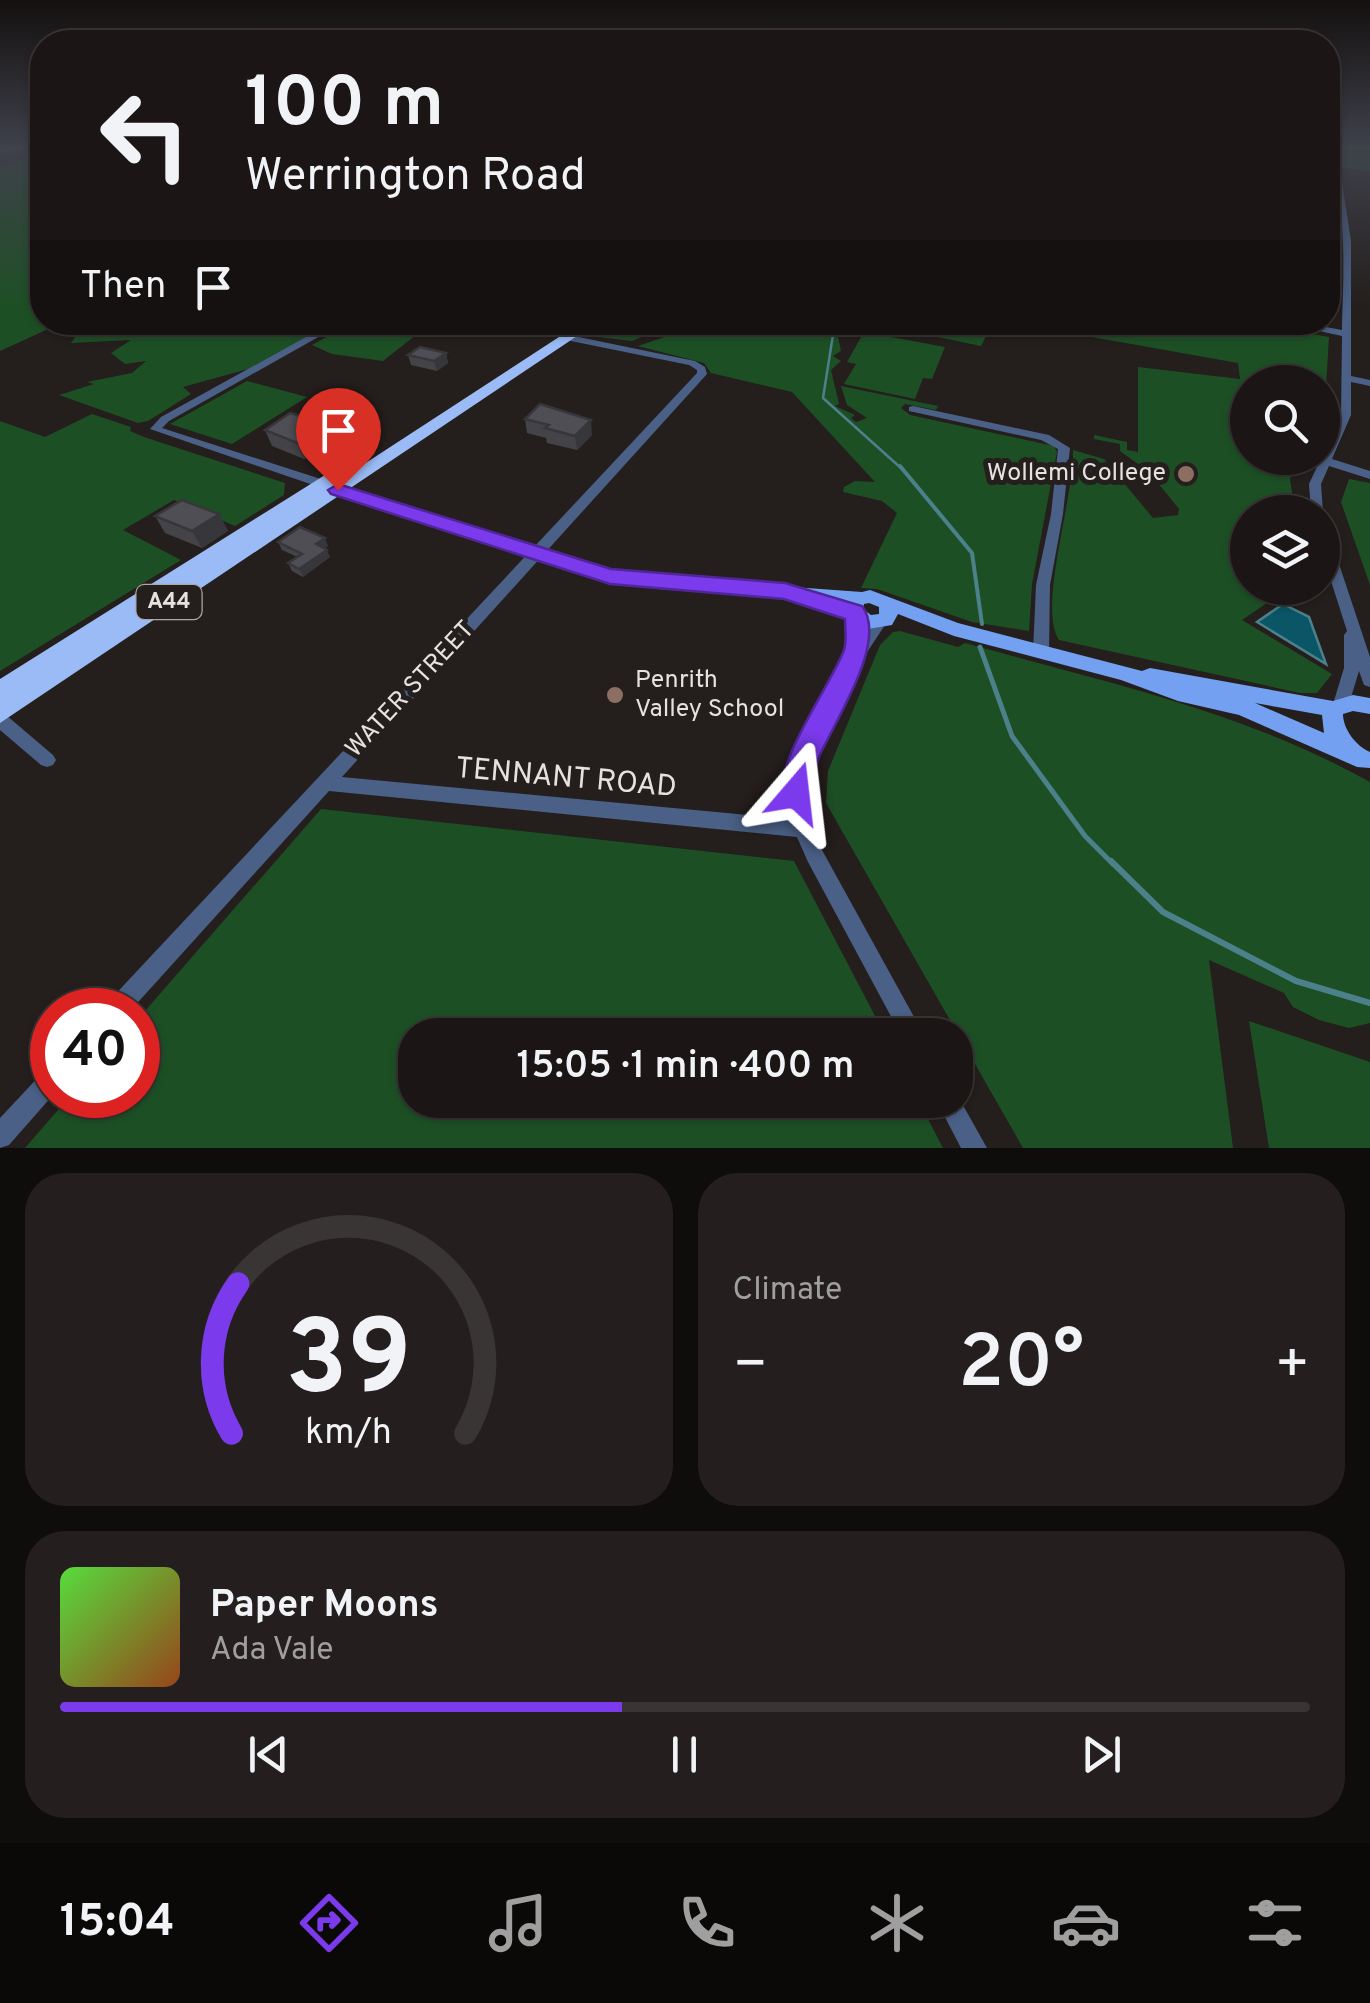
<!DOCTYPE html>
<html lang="en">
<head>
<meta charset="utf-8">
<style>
	:root { --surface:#1b1615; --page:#241f1e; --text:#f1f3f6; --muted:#a09fa0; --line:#393534; --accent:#7c3aed }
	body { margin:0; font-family:Overpass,sans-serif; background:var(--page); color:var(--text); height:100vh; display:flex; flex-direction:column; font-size:38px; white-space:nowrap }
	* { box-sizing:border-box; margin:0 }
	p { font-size:32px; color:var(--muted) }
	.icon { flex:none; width:55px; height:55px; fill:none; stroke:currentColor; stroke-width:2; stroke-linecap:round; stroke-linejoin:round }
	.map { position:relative; height:1148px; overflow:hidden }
	.sheet { display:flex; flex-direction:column; gap:25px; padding:25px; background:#0f0c0c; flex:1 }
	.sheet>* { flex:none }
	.banner { position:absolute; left:30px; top:30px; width:1310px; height:305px; border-radius:40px; box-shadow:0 2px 8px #0004,0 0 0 2px var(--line); background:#1b1615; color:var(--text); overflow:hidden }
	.controls { position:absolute; left:1230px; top:365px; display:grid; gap:20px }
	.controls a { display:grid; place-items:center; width:110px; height:110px; border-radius:50%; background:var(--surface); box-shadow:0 2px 8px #0004,0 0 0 2px var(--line); font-size:50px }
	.speed { position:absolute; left:30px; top:988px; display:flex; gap:20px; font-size:50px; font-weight:700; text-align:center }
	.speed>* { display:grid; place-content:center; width:130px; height:130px; border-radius:50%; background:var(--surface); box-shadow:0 2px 8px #0004,0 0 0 2px var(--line); line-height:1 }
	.speed .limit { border:15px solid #d22; background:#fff; color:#111 }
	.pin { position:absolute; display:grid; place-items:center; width:85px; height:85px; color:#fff; margin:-102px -42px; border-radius:50% 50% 50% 0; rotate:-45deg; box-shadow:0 0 10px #0007 }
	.pin .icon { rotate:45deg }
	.me { position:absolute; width:110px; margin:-55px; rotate:17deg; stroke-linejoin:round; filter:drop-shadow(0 0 8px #0008) }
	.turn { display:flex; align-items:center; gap:35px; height:210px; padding:0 50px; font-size:45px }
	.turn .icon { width:130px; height:130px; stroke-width:2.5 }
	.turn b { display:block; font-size:70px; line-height:85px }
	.then { display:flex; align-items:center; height:95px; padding:0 50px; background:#0003; gap:20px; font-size:38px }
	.big { font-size:75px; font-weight:600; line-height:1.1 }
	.sheet .widget { flex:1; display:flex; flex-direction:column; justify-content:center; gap:15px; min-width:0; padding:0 35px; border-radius:40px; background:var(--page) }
	.sheet .dial { align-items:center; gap:0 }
	.dial svg { height:260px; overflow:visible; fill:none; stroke:var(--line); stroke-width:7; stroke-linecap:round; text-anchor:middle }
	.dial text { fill:var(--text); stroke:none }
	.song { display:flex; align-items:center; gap:30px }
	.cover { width:120px; height:120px; border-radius:15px; background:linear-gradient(135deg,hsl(110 70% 55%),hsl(20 70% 35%)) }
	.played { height:10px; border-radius:5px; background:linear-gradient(90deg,var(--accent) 45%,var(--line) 45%) }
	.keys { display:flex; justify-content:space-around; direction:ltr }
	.heat { display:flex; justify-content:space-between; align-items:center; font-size:55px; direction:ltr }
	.sheet .tiles { flex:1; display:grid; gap:25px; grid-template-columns:1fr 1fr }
	.widget:last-child { grid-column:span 2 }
	.trip { position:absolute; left:398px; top:1018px; width:575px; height:100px; border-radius:40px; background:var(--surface); box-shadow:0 2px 8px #0004,0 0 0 2px var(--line); font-weight:600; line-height:100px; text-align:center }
	.tab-bar { display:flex; height:160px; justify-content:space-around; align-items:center; background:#0b0908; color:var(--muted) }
	.tab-bar .icon { width:70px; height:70px }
	.tab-bar .active { color:var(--accent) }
	.tab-bar b { font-size:45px; color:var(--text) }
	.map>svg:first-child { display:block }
</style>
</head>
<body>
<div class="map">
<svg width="1370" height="1148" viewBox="0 0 1370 1148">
	<rect width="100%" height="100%" fill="#241e1c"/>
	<!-- green -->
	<path fill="#1d4f25" d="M1328,147h42v24l-42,-5z
		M42,155v167l291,1 -85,46 -65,18 8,7 -43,27 -10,2 -79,-28 35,-11 -7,-2 45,-9 14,-12 -21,3 -14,-11 20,-13 -60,3 12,-17 -26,-1 -57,26v-186z
		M351,323v-1l80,1 -48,38 -51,-7 -20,-9z
		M599,323v-1l75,1 -42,18 -43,-5 -2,-5z
		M722,323h126l-16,9 6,4 3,15 -8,5 8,5 -10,9 8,34 -4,2 20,9 -4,3 5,4 11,-4 -20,-13 -6,-19 97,20 -2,4 -31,-6 -4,4 9,7 144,31 3,6 -25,132 -3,47 -57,-9 -95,-33 -16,-1 36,-75 -15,-12 -39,-9 1,-5 11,-6 20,1 -83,-90 -81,-19 -7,-10 -66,-17 32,-11 39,2z
		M870,323l123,-1v1l-12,23z
		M1053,323h200l76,14 -4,67 -3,-22h-74v76h53l-11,21 5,33h-47v76h41l-47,32 90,54 -15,19h-17l-241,-53c-22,-32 16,-145 14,-190l31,9 49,59 25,-3 1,-6 -30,-37 -29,-21v-7l-26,-5v-4l33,7v8l11,2v-85l102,12 -2,-16 -163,-29 1,-7z
		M864,332l81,15 -13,32 -9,-1 -8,21 -71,-15 12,-20 -9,-2z
		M247,381l60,16 -75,47 -62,-20z
		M92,414l39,13 -1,4 14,6 141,46 -1,12 -49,31 -61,-26 -51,30 58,30 -181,111v-250l45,16z
		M1349,479l21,4v102l-29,-83z
		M900,631l58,16 7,-4c139,39 278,68 405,139v241l-21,5 -30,-8 -26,-13 -9,-14 -75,-33 24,188h-210l-197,-345 2,-32 52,-126 13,-13z
		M321,809l473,52 91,174h-470v65h503l25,48h-918l46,-53h67v-76z
		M1249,1021l121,41v86h-101z"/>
	<!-- water -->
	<path fill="#0a5666" stroke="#4c808b" stroke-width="2.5" d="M1283,604l26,13 17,47 -69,-42z"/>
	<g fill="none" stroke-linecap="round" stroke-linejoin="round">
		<!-- stream-far3 -->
		<path stroke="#4c808b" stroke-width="2.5" d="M835,322l-12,76 79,71"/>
		<!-- stream-far2 -->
		<path stroke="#4c808b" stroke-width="4" d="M900,466l72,87 10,71"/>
		<!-- stream-far1 -->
		<path stroke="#4c808b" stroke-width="5" d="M980,647l32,89 73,100 28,28"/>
		<!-- stream -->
		<path stroke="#4c808b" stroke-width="6" d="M1111,861l52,51 133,69 74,22"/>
		<!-- minor -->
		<path fill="#4a6086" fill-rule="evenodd" d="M15,147h10l-25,7v-4z
			M1331,173l11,9 9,59v135l19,4v6l-19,-4v33l-19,44 38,12v8l-41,-13 -8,18 2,28 -1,1 -11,-1 -2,-28 32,-69 1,-79 -65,-14h22l43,8c0,-33 8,-134 -14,-155z
			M333,322h12l-176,99 -7,7 165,53 2,3 -2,3h-8l-169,-58 11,-12z
			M569,335l126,26 10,6 2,7 -365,403 449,42c-2,-10 -5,-21 -4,-31 5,-51 56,-130 88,-170h10l2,4c-29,45 -79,112 -82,168 -1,20 8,41 17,60l102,185h-23l-93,-173 -11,-25 -468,-46 -198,219h-26l3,-8 589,-629v-3l-8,-5 -123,-25v-4z
			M913,406l136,29 21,13 -7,66 -13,71 -1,67 -3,4h-10l-3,-4 3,-67 15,-71 7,-65 -17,-9 -132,-29v-4z
			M1322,527l6,4 42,126v30l-6,-2 -5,-14 -10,33 -2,5 -6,2 -6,-2 -2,-5 11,-36v-33l3,-4 -25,-78z
			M0,713l6,2 47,40 3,5 -3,5 -6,2 -6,-2 -41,-35z
			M52,1067l1,28 -44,50 -9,3v-30l44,-47z
			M955,1091l32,57h-26l-25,-48h19z"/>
		<!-- major -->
		<path fill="#73a0f0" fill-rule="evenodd" d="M325,480l286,90 47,7 204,15 8,-2 88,33 184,48 8,-3 183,33 20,-6 17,3v16l-17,-3 -10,3c0,15 13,32 27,38v16l-13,-1 -118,-52 -61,-14 -57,-21 -167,-44 -56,-22 -6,11 -24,4 -21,-12 -1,-15 -188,-13 -48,-7 -290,-94 -3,-3zM869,603l10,4v7l-8,1 -8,-6 1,-5zM1255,703l67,12 2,18z"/>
		<!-- highway -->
		<path fill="#9abbf5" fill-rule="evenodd" d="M582,322h16l-598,401v-44l325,-204h12l1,6z"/>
	</g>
	<!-- wall -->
	<path fill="#434348" d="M446,353l2,10 -11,8 -26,-6 -3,-10z
		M525,419l67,16 -15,15 -30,-7 -1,-5 -19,-5z
		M265,430l70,10 -20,15 -11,4 -32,-13z
		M219,514l9,17 -26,17 -37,-15 -10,-17z
		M278,542l50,4 -4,2 6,9 -27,20 -11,-6 -4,-8 9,-6 -15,-7z"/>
	<!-- shaded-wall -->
	<path fill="#37373b" d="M446,353l2,10 -11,8 -3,-10z
		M591,420l1,15 -15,15 -2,-14z
		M329,424l6,16 -20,15 -11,4 -7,-16z
		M219,514l9,17 -26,17 -10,-17z
		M325,538l3,8 -9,6 -3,-8z
		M327,550l3,7 -27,20 -4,-8z"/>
	<!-- building -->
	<path fill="#4e4e54" stroke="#37373b" stroke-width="2.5" d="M420,347l26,6 -12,8 -26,-6z
		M540,404l51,16 -16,16 -30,-8 4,-3 -24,-6z
		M290,413l39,11 -21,14 -11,5 -32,-13z
		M182,500l37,14 -27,17 -37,-15z
		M300,527l25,11 -9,6 11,6 -28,19 -11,-6 14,-9 -24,-12z"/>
	<!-- sky -->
	<linearGradient id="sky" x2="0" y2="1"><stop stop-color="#14100f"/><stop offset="0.48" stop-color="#3f414b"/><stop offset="1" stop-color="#3f414b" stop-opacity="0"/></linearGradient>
	<rect width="1370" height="308" fill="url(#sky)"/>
	<!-- route -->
	<path fill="#7c3aed" stroke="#51269a" stroke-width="2.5" d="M338,484l273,85 174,14 77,23c27,35 -28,116 -43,151 -6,15 -6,31 -13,45l-10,4 -11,-4c-16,-35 46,-116 59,-152 3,-9 1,-21 1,-31l-61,-20 -174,-15 -279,-90 -3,-4z"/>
	<!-- markers -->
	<g fill="#8d6e63" stroke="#241e1c" stroke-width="4">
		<circle cx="1186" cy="474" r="10"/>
		<circle cx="615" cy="695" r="10"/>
	</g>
	<g text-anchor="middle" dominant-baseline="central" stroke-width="10" stroke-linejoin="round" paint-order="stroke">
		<!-- shield labels -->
		<rect fill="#241e1c" stroke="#aca7a6" stroke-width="2.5" x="136.5" y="585" width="65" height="34" rx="8"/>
		<g font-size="22" font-weight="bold" fill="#e6e2e1">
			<text x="169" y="602">A44</text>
		</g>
		<!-- poi labels -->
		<g font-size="25" fill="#e6e2e1" stroke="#241e1c" text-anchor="end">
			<text x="1166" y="474">Wollemi College</text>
			<text x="635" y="681" text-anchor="start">Penrith<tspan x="635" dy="29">Valley School</tspan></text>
		</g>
		<!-- street labels -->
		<g font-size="25" fill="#e6e2e1" stroke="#241e1c">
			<text transform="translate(411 690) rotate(-47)">WATER STREET</text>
		</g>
		<!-- near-street labels -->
		<g font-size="30" fill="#e6e2e1" stroke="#241e1c">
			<text transform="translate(566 779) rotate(5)">TENNANT ROAD</text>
		</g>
	</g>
</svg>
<div class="controls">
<a><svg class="icon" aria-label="search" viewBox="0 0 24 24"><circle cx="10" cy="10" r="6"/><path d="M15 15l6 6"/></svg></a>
<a><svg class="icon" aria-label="layers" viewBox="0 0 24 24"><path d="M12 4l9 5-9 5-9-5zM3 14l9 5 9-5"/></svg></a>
</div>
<div class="speed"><div class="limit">40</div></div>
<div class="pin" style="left:338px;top:490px;background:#d93025"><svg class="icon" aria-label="arrive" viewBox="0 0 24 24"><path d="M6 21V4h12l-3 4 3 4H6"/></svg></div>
<svg class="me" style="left:796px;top:793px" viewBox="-20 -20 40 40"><path d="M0-17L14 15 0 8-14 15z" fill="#7c3aed" stroke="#fff" stroke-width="4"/></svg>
<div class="trip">15:05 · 1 min · 400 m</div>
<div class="banner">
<div class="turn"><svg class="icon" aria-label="left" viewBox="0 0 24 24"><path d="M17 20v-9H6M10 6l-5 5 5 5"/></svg><div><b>100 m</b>Werrington Road</div></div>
<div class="then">Then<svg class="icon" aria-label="arrive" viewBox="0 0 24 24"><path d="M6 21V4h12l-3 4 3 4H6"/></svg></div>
</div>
</div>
<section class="sheet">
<div class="tiles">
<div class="widget dial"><svg viewBox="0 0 100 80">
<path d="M14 69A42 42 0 1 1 86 69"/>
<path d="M14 69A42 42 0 0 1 16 23" stroke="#7c3aed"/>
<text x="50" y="56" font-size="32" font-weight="700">39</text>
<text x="50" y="72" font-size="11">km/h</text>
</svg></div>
<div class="widget"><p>Climate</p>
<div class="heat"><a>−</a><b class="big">20°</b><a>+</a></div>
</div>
<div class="widget">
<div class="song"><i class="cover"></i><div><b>Paper Moons</b><p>Ada Vale</p></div></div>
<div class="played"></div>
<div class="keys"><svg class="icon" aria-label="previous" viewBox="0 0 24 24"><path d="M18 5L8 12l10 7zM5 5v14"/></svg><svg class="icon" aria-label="pause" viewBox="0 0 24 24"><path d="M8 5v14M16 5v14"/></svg><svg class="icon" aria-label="next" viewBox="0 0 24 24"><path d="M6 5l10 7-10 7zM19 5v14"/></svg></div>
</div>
</div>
</section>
<nav class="tab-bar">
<b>15:04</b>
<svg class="icon active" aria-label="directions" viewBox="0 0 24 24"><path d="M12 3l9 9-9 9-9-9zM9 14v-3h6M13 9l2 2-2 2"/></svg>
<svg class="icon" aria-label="music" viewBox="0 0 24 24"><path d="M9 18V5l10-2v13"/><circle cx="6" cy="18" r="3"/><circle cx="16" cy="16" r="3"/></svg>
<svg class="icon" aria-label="phone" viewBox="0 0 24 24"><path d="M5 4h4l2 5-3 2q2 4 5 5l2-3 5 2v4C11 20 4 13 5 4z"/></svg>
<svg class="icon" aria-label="climate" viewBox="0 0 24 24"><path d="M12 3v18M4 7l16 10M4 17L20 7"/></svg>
<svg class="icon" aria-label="car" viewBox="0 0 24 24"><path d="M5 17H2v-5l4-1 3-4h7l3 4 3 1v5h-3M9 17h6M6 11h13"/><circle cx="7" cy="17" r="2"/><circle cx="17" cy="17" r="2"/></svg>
<svg class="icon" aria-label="filters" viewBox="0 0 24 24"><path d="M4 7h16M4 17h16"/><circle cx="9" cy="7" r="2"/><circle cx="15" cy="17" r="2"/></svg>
</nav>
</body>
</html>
